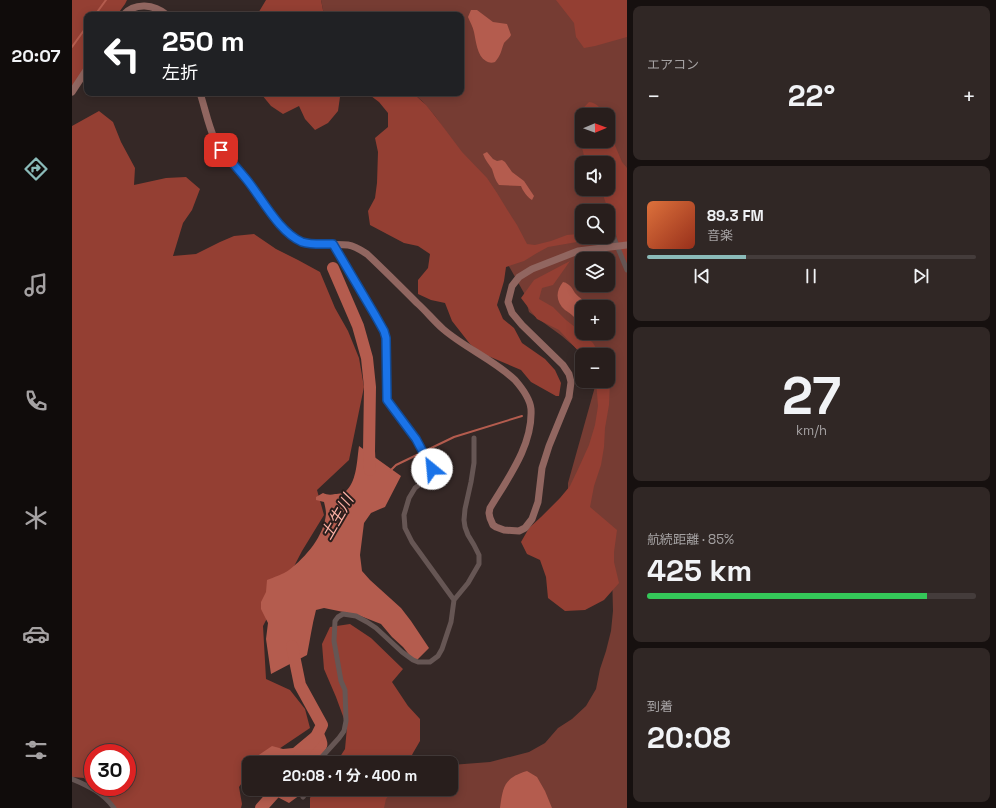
<!DOCTYPE html>
<html lang="ja">
<head>
<meta charset="utf-8">
<style>
	:root { --surface:#281e1c; --page:#302725; --text:#f1f3f6; --muted:#a5a2a3; --line:#443c3b; --accent:#8bbbb9 }
	body { margin:0; font-family:"Space Grotesk","Noto Sans JP",sans-serif; background:var(--page); color:var(--text); height:100vh; display:flex; flex-direction:column; font-size:15px; white-space:nowrap }
	* { box-sizing:border-box; margin:0 }
	p { font-size:13px; color:var(--muted) }
	.icon { flex:none; width:22px; height:22px; fill:none; stroke:currentColor; stroke-width:2; stroke-linecap:round; stroke-linejoin:round }
	.map { position:relative; flex:1; overflow:hidden }
	.details { display:flex; flex-direction:column; gap:6px; padding:6px; background:#16100f; width:369px }
	.details>* { flex:none }
	.guide { position:absolute; left:12px; top:12px; width:380px; height:84px; border-radius:8px; box-shadow:0 2px 10px #0003,0 0 0 1px var(--line); background:#202124; color:#fff; overflow:hidden }
	.needle { width:26px; rotate:89deg }
	.controls { position:absolute; left:503px; top:108px; display:grid; gap:8px }
	.controls a { display:grid; place-items:center; width:40px; height:40px; border-radius:8px; background:var(--surface); box-shadow:0 2px 10px #0003,0 0 0 1px var(--line); font-size:20px }
	.speed { position:absolute; left:12px; top:744px; display:flex; gap:8px; font-size:20px; font-weight:700; text-align:center }
	.speed>* { display:grid; place-content:center; width:52px; height:52px; border-radius:50%; background:var(--surface); box-shadow:0 2px 10px #0003,0 0 0 1px var(--line); line-height:1 }
	.speed .limit { border:6px solid #d22; background:#fff; color:#111 }
	.pin { position:absolute; display:grid; place-items:center; width:34px; height:34px; color:#fff; margin:-17px; border-radius:8px; box-shadow:0 2px 6px #0006 }
	.me { position:absolute; width:44px; margin:-22px; rotate:332deg; stroke-linejoin:round; filter:drop-shadow(0 0 3px #0008) }
	.turn { display:flex; align-items:center; gap:14px; height:84px; padding:0 12px; font-size:18px }
	.turn .icon { width:52px; height:52px; stroke-width:2.5 }
	.turn b { display:block; font-size:28px; line-height:34px }
	.big { font-size:30px; font-weight:700; line-height:1.1 }
	.details .tile { flex:1; display:flex; flex-direction:column; justify-content:center; gap:6px; min-width:0; padding:0 14px; border-radius:8px; background:var(--page) }
	.details .dial { align-items:center; gap:0 }
	.dial b { font-size:52px; line-height:1 }
	.song { display:flex; align-items:center; gap:12px }
	.cover { width:48px; height:48px; border-radius:6px; background:linear-gradient(135deg,hsl(20 70% 55%),hsl(10 70% 35%)) }
	.played { height:4px; border-radius:2px; background:linear-gradient(90deg,var(--accent) 30%,var(--line) 30%) }
	.keys { display:flex; justify-content:space-around; direction:ltr }
	.heat { display:flex; justify-content:space-between; align-items:center; font-size:22px; direction:ltr }
	.charge { height:6px; border-radius:3px; background:linear-gradient(90deg,#34c759 85%,var(--line) 0) }
	.trip { position:absolute; left:170px; top:756px; width:216px; height:40px; border-radius:8px; background:var(--surface); box-shadow:0 2px 10px #0003,0 0 0 1px var(--line); font-weight:700; line-height:40px; text-align:center }
	main { display:flex; flex:1; min-height:0 }
	.dock { display:flex; flex-direction:column; width:72px; justify-content:space-around; align-items:center; background:#100c0b; color:var(--muted) }
	.dock .icon { width:28px; height:28px }
	.dock .current { color:var(--accent) }
	.dock b { font-size:18px; color:var(--text) }
	.map>svg:first-child { display:block }
</style>
</head>
<body>
<main>
<nav class="dock">
<b>20:07</b>
<svg class="icon current" aria-label="directions" viewBox="0 0 24 24"><path d="M12 3l9 9-9 9-9-9zM9 14v-3h6M13 9l2 2-2 2"/></svg>
<svg class="icon" aria-label="music" viewBox="0 0 24 24"><path d="M9 18V5l10-2v13"/><circle cx="6" cy="18" r="3"/><circle cx="16" cy="16" r="3"/></svg>
<svg class="icon" aria-label="phone" viewBox="0 0 24 24"><path d="M5 4h4l2 5-3 2q2 4 5 5l2-3 5 2v4C11 20 4 13 5 4z"/></svg>
<svg class="icon" aria-label="climate" viewBox="0 0 24 24"><path d="M12 3v18M4 7l16 10M4 17L20 7"/></svg>
<svg class="icon" aria-label="car" viewBox="0 0 24 24"><path d="M5 17H2v-5l4-1 3-4h7l3 4 3 1v5h-3M9 17h6M6 11h13"/><circle cx="7" cy="17" r="2"/><circle cx="17" cy="17" r="2"/></svg>
<svg class="icon" aria-label="filters" viewBox="0 0 24 24"><path d="M4 7h16M4 17h16"/><circle cx="9" cy="7" r="2"/><circle cx="15" cy="17" r="2"/></svg>
</nav>
<div class="map">
<svg width="555" height="808" viewBox="0 0 555 808">
	<rect width="100%" height="100%" fill="#352826"/>
	<!-- green -->
	<path fill="#763c33" fill-rule="evenodd" d="M249,0h306v808h-244l4,-15 4,-4h60v-24l39,-3 39,-10 16,-9 13,-15 14,-9 14,-13 10,-17 4,-20 6,-18 5,-20 2,-20 -1,-39 -44,-68v-21l28,-100 -1,-2h13v-26h-25l-6,-6 -15,-13 -33,-24 -5,-19 -14,-25 -9,-13 -44,-107 -22,-32 -13,-15 -9,-8h48v-78h-137zM510,115h26v26h-26zM510,163h26v26h-26zM510,211h26v26h-26zM510,259h26v26h-26zM510,307h26v26h-26z"/>
	<!-- forest -->
	<path fill="#943f33" d="M0,0h55l-2,4 -8,11h-30v50l-15,23z
		M194,0h55l3,15h-67z
		M484,0h71v37l-32,9 -11,2 -8,-11 -2,-14z
		M190,93h84l-6,4 -2,14 -10,12 -13,7 -10,-11 -6,-13 -16,8 -12,-8 -9,-11z
		M295,93h46l13,12 9,11 27,36 25,26 10,15 11,18 9,14 10,19 8,1 16,-4 16,-6 11,-1 15,10 -16,-2 -29,5 -11,6 -13,8 -18,6 -2,14 -7,24 6,14 11,9 8,15 23,16 10,11 6,13 -2,13h-3l-25,-14 -10,-12 -40,-17 -11,-9 -18,-23 -7,-18 -14,-3 -13,-6v-14l10,-12 2,-14 -12,-8 -14,-3 -34,-18 -2,-14 7,-13 2,-15 1,-31 -3,-14 13,-11v-14l-9,-11z
		M517,102c8,1 12,6 14,13h-21v26h26v-12l14,33 5,6v96l-7,-14 -5,-20 -14,-41h7v-26h-20l-4,-7 -9,-39z
		M27,111l14,11 8,20 14,26 -1,17 32,-7 20,-1 14,12 -8,21 -9,13 -10,33 23,-2 24,-12 14,-6 20,-2 22,15 22,11 22,12 15,36 13,23 11,27 5,29 -15,73 -32,30 7,25 -22,36 -39,75 3,53 24,11 15,19 5,19 -52,35h-9v10l-10,14 3,17 -1,4h-126l-21,-21h33v-34h-34v33l-9,-8 -12,-1v-651z
		M498,261l-17,24 -11,3 -3,11 14,8 13,13 14,11 13,12 7,12h-18l-23,-25 -22,-11 -16,-21 13,-18z
		M536,374l2,7 -1,24 -4,23 -1,19 -3,18 -7,21 -4,21 27,23 -3,22v10l5,21 -15,17 -19,10 -20,1 -17,-13 -2,-21 -6,-17 -13,-6 -6,-12 8,-14 12,-11 19,-19 10,-12 10,-21 9,-20 6,-20 3,-19 -2,-25h12z
		M278,624l21,14 32,31 -11,13 16,24 12,13v22l-7,12 -5,10h-72l9,-14 2,-22 -11,-30 -12,-28 -2,-25 8,-17z
		M243,789h79l-8,10 -2,9h-74v-10z"/>
	<!-- water -->
	<path fill="#b45c4e" d="M399,10h6l16,12 14,2 4,11c-2,4 -5,5 -7,8 -3,8 -3,12 -9,19 -3,1 -6,1 -9,-1 -9,-5 -10,-20 -12,-29 -1,-5 -4,-10 -6,-15z
		M415,152l6,7 4,2 5,-1 3,2 7,10 12,9 10,15 -2,4c-5,-3 -9,-9 -11,-14l-22,-1c-4,-5 -5,-10 -7,-16 -3,-5 -7,-9 -9,-15z
		M491,282c3,1 2,0 6,3 3,2 4,5 6,8 4,5 11,8 14,14h-7v18c-3,-3 -6,-6 -9,-9 -2,-2 -5,-4 -8,-6 -9,-8 -10,-18 -2,-28z
		M287,446l42,30 -16,31 -5,2 -9,4 -7,10 -4,32 2,16 8,9 31,28 10,13 18,27 -14,14 -12,-15 -11,-10 -11,-13 -23,-9 -34,-7 -8,2c-4,15 -6,30 -9,45l-36,19 -5,-35 2,-16 -7,-14v-7l5,-10 1,-12c7,-3 15,-5 22,-10 17,-13 35,-34 37,-56 0,-4 -1,-8 -2,-12l-8,-2v-3l7,-4c4,2 8,2 12,1 4,0 10,-1 12,-4 10,-10 10,-31 12,-44z
		M249,726c7,18 11,18 -3,33l-7,1 -5,3h-57v19l-8,-4 3,-13 28,-19 11,3 10,-1 18,-15z
		M455,771l10,6 8,14 7,17h-52c3,-22 4,-30 27,-37z
		M190,789h38v6l-11,8z"/>
	<g fill="none" stroke-linecap="round" stroke-linejoin="round">
		<!-- stream -->
		<path stroke="#b45c4e" stroke-width="2" d="M23,15l11,-15
			M0,47l15,-21
			M318,471l6,-6 58,-28 68,-21"/>
		<!-- river -->
		<path stroke="#b45c4e" stroke-width="12" d="M261,268l25,58 9,32 3,29 -1,64 1,19
			M220,646l8,39 22,40 -6,12 -19,22 -3,4
			M189,808l17,-19"/>
		<!-- street -->
		<path stroke="#665654" stroke-width="5" d="M539,231l16,39
			M261,244l42,71 11,23 1,62 29,39 16,30 -4,9 -13,10 -6,10 -5,17 1,13 7,14 42,58
			M246,763l2,-4 19,-21 5,-7 2,-10 -1,-31 -4,-9 -7,-40 1,-20 3,-4 5,-3 13,2 11,6 9,6 26,24 11,8 5,2h12l8,-6 4,-7 9,-27 3,-22 14,-17 11,-19v-9l-5,-10 -6,-10 -3,-8 -1,-7 1,-11 6,-27 3,-19v-25
			M0,779c17,7 31,14 42,29
			M231,797l6,-8"/>
		<!-- secondary -->
		<path stroke="#916660" stroke-width="7" d="M51,15c12,-13 31,-11 44,0
			M0,92l15,-23
			M128,93c5,15 8,32 15,47 8,15 22,27 33,40 15,20 31,51 54,62 13,5 32,1 46,3 7,1 13,5 19,9 17,16 34,33 50,49 9,8 17,18 26,26 22,19 51,31 72,51 7,8 15,18 16,29 2,36 -23,69 -41,99l-1,5 1,5 3,7 3,2 8,3 15,1 6,-3 7,-9 6,-17 4,-34 7,-22 20,-49 2,-15 -2,-8 -6,-9 -41,-40 -10,-12 -4,-11 4,-16 7,-9 13,-8 46,-18 49,-6"/>
	</g>
	<g fill="none" stroke-linecap="round" stroke-linejoin="round">
		<defs>
			<path id="route" d="M149,150c9,10 18,20 26,30 16,20 32,52 55,62 9,3 21,2 31,2l42,71 9,16 2,7 1,62 29,39 16,30"/>
		</defs>
		<!-- route casing -->
		<use href="#route" stroke="#114b97" stroke-width="10"/>
		<!-- route -->
		<use href="#route" stroke="#1a73e8" stroke-width="7"/>
	</g>
	<g text-anchor="middle" dominant-baseline="central" stroke-width="4" stroke-linejoin="round" paint-order="stroke">
		<!-- water labels -->
		<g font-size="16" font-style="italic" fill="#fbb1a5" stroke="#2b1e1c">
			<text transform="translate(265 517) rotate(-60)">土生川</text>
		</g>
	</g>
</svg>
<div class="controls">
<a><svg class="needle" viewBox="-14 -14 28 28"><path d="M0-13l5 13h-10z" fill="#e53935"/><path d="M0 13l5-13h-10z" fill="#a5a2a3"/></svg></a>
<a><svg class="icon" aria-label="sound" viewBox="0 0 24 24"><path d="M4 9h4l5-4v14l-5-4H4zM17 9q2 3 0 6"/></svg></a>
<a><svg class="icon" aria-label="search" viewBox="0 0 24 24"><circle cx="10" cy="10" r="6"/><path d="M15 15l6 6"/></svg></a>
<a><svg class="icon" aria-label="layers" viewBox="0 0 24 24"><path d="M12 4l9 5-9 5-9-5zM3 14l9 5 9-5"/></svg></a>
<a>+</a>
<a>−</a>
</div>
<div class="speed"><div class="limit">30</div></div>
<div class="pin" style="left:149px;top:150px;background:#d93025"><svg class="icon" aria-label="arrive" viewBox="0 0 24 24"><path d="M6 21V4h12l-3 4 3 4H6"/></svg></div>
<svg class="me" style="left:360px;top:469px" viewBox="-20 -20 40 40"><circle r="19" fill="#fff"/><path d="M0-13L10 11 0 6-10 11z" fill="#1a73e8"/></svg>
<div class="trip">20:08 · 1 分 · 400 m</div>
<div class="guide">
<div class="turn"><svg class="icon" aria-label="left" viewBox="0 0 24 24"><path d="M17 20v-9H6M10 6l-5 5 5 5"/></svg><div><b>250 m</b>左折</div></div>
</div>
</div>
<section class="details">
<div class="tile"><p>エアコン</p>
<div class="heat"><a>−</a><b class="big">22°</b><a>+</a></div>
</div>
<div class="tile">
<div class="song"><i class="cover"></i><div><b>89.3 FM</b><p>音楽</p></div></div>
<div class="played"></div>
<div class="keys"><svg class="icon" aria-label="previous" viewBox="0 0 24 24"><path d="M18 5L8 12l10 7zM5 5v14"/></svg><svg class="icon" aria-label="pause" viewBox="0 0 24 24"><path d="M8 5v14M16 5v14"/></svg><svg class="icon" aria-label="next" viewBox="0 0 24 24"><path d="M6 5l10 7-10 7zM19 5v14"/></svg></div>
</div>
<div class="tile dial"><b>27</b><p>km/h</p></div>
<div class="tile"><p>航続距離 · 85%</p><b class="big">425 km</b><div class="charge"></div></div>
<div class="tile"><p>到着</p><b class="big">20:08</b></div>
</section>
</main>
</body>
</html>
